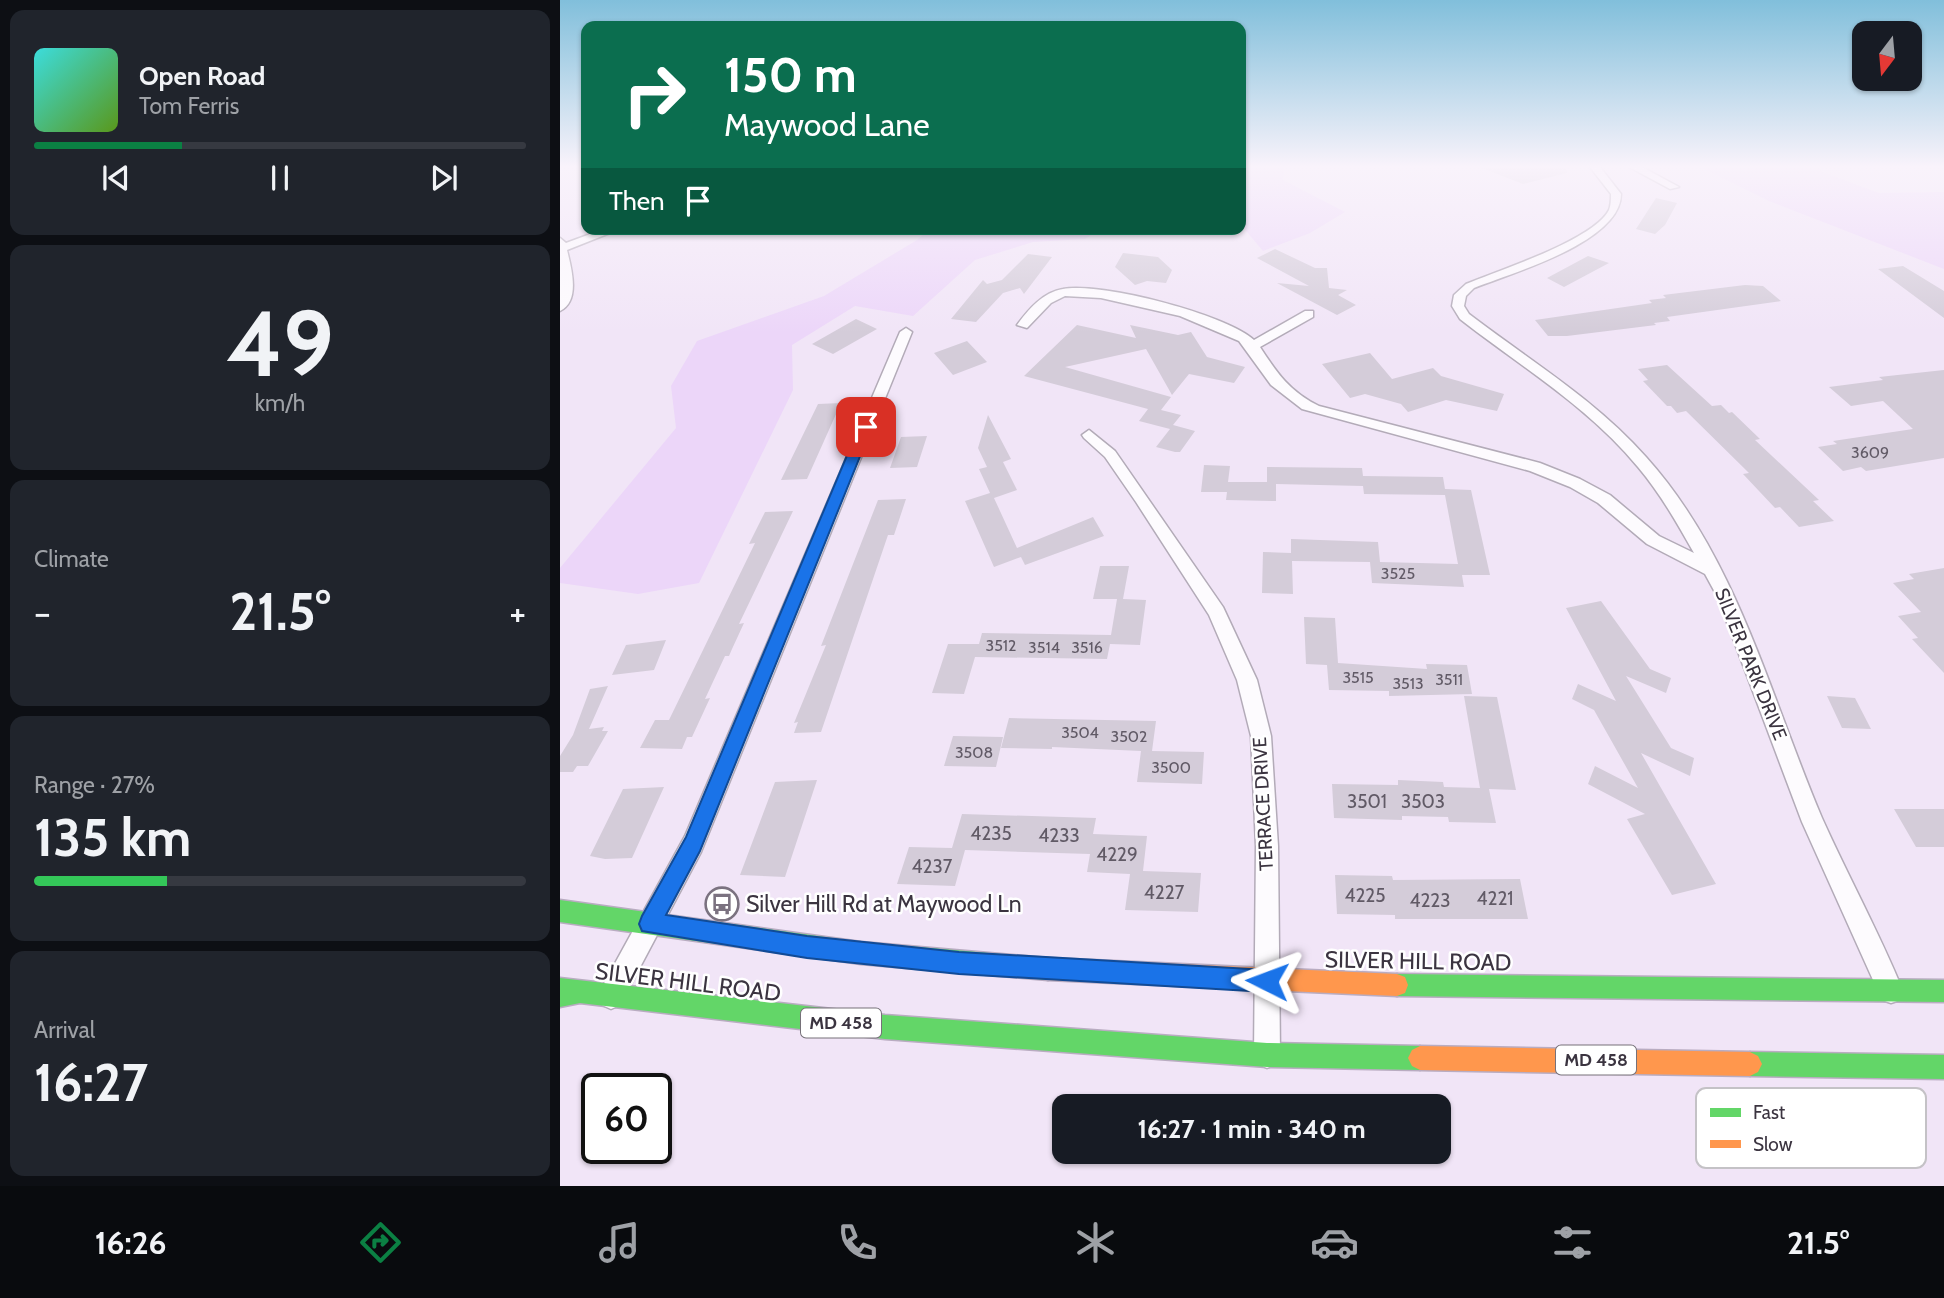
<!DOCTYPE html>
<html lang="en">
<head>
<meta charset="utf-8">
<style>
	:root { --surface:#171b24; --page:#20242c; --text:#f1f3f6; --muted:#9ea1a6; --line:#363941; --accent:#0b8043 }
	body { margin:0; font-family:Cabin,sans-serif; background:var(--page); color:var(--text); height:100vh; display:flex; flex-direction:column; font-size:26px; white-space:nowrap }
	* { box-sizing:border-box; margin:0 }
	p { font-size:23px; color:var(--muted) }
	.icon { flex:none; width:38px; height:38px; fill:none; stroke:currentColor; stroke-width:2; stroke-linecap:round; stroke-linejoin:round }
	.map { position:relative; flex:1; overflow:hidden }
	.side { display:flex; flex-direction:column; gap:10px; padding:10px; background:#0d0f14; width:560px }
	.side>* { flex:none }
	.top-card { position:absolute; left:21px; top:21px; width:665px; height:214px; border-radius:14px; box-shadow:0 2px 5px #0004; background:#0b6e4f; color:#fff; overflow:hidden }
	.needle { width:46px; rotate:196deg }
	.controls { position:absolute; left:1292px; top:21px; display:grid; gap:14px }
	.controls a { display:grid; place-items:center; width:70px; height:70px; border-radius:14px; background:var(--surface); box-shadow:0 2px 5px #0004; font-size:35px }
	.speed { position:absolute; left:21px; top:1073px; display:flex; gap:14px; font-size:35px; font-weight:700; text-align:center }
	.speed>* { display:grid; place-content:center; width:91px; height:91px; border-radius:50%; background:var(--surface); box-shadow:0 2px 5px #0004; line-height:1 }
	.speed .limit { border:4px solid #111; border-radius:10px; background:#fff; color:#111 }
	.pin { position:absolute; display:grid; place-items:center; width:60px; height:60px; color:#fff; margin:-30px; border-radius:14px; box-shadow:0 4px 10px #0006 }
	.me { position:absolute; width:77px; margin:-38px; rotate:273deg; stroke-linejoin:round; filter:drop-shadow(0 0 5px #0008) }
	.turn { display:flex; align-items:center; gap:24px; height:147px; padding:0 28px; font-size:32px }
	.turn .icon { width:91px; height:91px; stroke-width:2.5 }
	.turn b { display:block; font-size:49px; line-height:60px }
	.then { display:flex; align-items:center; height:66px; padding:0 28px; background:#0003; gap:14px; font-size:26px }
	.big { font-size:52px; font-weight:800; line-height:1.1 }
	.side .card { flex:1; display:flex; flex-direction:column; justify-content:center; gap:10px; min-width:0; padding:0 24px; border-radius:14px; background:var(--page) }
	.side .dial { align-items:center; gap:0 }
	.dial b { font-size:91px; line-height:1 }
	.song { display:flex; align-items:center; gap:21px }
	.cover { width:84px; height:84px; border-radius:10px; background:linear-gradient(135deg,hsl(180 70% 55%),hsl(90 70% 35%)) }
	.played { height:7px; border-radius:4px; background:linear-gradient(90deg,var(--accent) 30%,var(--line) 30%) }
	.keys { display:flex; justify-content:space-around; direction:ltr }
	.heat { display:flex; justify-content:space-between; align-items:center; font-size:38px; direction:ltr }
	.charge { height:10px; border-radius:5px; background:linear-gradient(90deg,#34c759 27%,var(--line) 0) }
	.trip { position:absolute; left:492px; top:1094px; width:399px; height:70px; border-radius:14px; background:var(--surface); box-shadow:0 2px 5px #0004; font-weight:800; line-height:70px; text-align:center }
	.tabs { display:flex; height:112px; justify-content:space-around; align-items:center; background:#090b0e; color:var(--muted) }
	.tabs .icon { width:49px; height:49px }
	.tabs .selected { color:var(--accent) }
	.tabs b { font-size:32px; color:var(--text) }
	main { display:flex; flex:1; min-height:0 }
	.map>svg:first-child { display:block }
</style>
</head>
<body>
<main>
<section class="side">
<div class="card">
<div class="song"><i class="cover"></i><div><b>Open Road</b><p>Tom Ferris</p></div></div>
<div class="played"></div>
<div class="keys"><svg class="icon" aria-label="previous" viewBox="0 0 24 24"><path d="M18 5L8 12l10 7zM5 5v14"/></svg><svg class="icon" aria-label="pause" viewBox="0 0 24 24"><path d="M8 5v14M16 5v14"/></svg><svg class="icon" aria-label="next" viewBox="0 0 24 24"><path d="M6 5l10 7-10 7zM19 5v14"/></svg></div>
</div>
<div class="card dial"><b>49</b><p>km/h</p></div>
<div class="card"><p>Climate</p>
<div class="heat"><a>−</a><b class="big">21.5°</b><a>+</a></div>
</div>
<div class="card"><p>Range · 27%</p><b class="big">135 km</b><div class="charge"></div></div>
<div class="card"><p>Arrival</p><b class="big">16:27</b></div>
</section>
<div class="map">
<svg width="1384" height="1186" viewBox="0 0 1384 1186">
	<rect width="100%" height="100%" fill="#f1e5f7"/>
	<!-- green -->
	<path fill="#ecd6f9" d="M681,167h43l-1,13 62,32 -35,21 -47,18 -22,-26z
		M1140,167h118l2,4 59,22 65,-1v77l-175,-68z
		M369,229h172l-16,10 -52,3 -58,18 -62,56 -58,-10 -63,39 1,45 -94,193 -61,11 -78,-11v-15l116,-140 -5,-42 26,-45 127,-45 93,-56z"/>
	<!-- building -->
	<path fill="#d4ccd9" d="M1006,167l1,6 -44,11 -41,-16z
		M1096,198l21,5 -12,22 -10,9 -19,-5z
		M715,249l40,19h12l2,20 18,2 -9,5 18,10 -19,10 -60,-32 32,3 -52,-28z
		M563,253l35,4 14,13 -6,13 -19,-2 -12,4 -20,-18z
		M468,254l24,3 -28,37 -4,-6 -17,5 -27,29 -25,-3 32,-39 4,4 15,-4z
		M1028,256l21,7 -45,24 -17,-9z
		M1343,266l41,25v27l-66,-49z
		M1185,285l18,1 18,15 -114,16 3,4 -16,2 2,2 -89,11h-19l-13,-16 117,-17 -3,-3 17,-2 -3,-3z
		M296,319l21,10 -44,25 -21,-10z
		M517,325l59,13 -6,-13 48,10 13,-3 16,25 38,10 -11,16 -45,-9 -17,21 -26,-46 -81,18 106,30 -10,13 20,5 -8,10 22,6 -15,21h-5l-19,-5 14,-18 -31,-8 9,-12 -124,-33z
		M407,341l20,21 -34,13 -19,-22z
		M810,353l22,26 41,-11 8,8 63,18 -7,17 -51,-11 -38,12 -7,-8 -36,-10 -15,4 -28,-34z
		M1107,365l45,41 9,-1 8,8 3,-1 28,27 -5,1 64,60 -6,1 21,20 -35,6 -19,-20 -5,1 -32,-34 6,-1 -63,-62 -9,2 -6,-7h-4l-24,-25 5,-1 -10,-11z
		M1384,370v88l-78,13 -5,-4 -18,4 -25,-24 19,-3 -4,-3 80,-12 -30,-28 -32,5 -22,-19 54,-7 -4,-3z
		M281,403l-34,76 -26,1 37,-76z
		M428,415l23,44 -8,3 14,28 -23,8 23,50 76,-31 11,19 -79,29 -4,-8 -27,10 -29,-66 25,-8 -11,-24 8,-2 -9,-19z
		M367,436l-10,31 -27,1 11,-31z
		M644,465l26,1 -2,16h39v-15l95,1 1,8 80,1 2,12 26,1 19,85h-28l2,12 -92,-4 -2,-21 -78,-1 1,33 -31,-1 1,-41 28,1v-14l87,3 2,20 78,2 -13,-69 -81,-1 -1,-8 -87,-2v17l-50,-1 1,-8h-26z
		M346,499l-12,36h-6l-67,197 -27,1 4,-11 -4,1 32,-78 -5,1 57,-146z
		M233,511l-54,113 5,-1 -12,26 -3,7h-4l-20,43 5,-1 -18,39h-5l-5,12 -42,-1 15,-28h14l86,-177 -6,1 16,-32z
		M540,566h29l-6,33 23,1 -6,45 -30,-1 -3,15 -132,-2 -11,37 -32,-1 16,-49h31l3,-11 129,2 6,-36h2h-26z
		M1384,568v105l-32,-34 6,-1 -20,-22 23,-4 -28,-29 21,-4 -5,-5z
		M1041,601l49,68 21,9 -5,15 -40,-17 45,72 23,10 -4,18 -49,-23 75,131 -44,11 -45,-76 18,-5 -57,-30 7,-18 43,22 -44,-78 -22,-11 6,-15 38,17 -50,-93z
		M744,617l31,1 3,45 89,6 -1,-5 41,1 5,29 -83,2v-5l-60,-1 -2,-25 -21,-1z
		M106,640l-12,30 -42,5 14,-30z
		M48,686l-19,43 15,-2 -2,4h6l-20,35h-11l-4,6h-13v-16l13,-21 17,-46z
		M904,696l33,1 19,93 -27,-1 7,34 -47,-1 -1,-5 -46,-1v4l-68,-2 -2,-34 66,1v-5l45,2 1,5 36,1z
		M1267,696l28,2 16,31 -29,-1z
		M449,718l147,3 -4,30 52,1 -2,32 -65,-2 4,-31 -89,-4v2l-51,-1z
		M393,736l50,1 -7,30 -52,-1z
		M257,780l-32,97 -45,-2 35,-93z
		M104,787l-32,71 -27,1 -15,-3 33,-67z
		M1334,809h50v38h-28z
		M402,814l134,4 -3,16 54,2 -4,35 58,2 -3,39 -73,-2 5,-36 -43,-2 3,-18 -125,-4 -10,36 -58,-2 12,-37 43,1z
		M775,875l57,1 1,4 127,-1 8,40h-133v-4l-58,-1z"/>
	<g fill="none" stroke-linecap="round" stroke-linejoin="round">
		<defs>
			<path id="street" d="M1030,167h10l21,27c0,48 -109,79 -147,94l-8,8 -2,10 5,8c60,46 127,86 177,143 91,101 124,239 176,361 26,58 57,114 81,173l-3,9 -9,3 -9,-3 -80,-178 -85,-226 -12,-22 -58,-30 -49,-41 -28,-16 -40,-16 -228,-62 -31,-24 -32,-44 -59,-25 -79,-18 -36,-2 -14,7 -24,25 -10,-3c11,-15 26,-33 46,-36 37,-7 163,25 191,51l51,-29h8v6l-53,30c17,26 30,45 59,59l221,57 40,16 30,16 49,41 35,17c-17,-30 -34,-60 -56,-86 -49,-60 -118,-101 -178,-148l-8,-13 2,-11 12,-11c31,-13 128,-44 143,-74 2,-5 2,-11 2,-16z
				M1069,167h13l37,20 -9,2z
				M44,229h16l-53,21c4,17 14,51 -7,61v-73l6,5z
				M346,328l6,4 -211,520 -81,153 -9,4 -9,-4 -4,-9 4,-9 83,-151 215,-504z
				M529,430l26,21 108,156 34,73 14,56 7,110 2,209 -4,9 -9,4 -9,-4 -4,-9 2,-209 -5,-110 -14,-56 -28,-65 -73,-113 -31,-45 -21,-19 -2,-3z"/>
			<path id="fast" d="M0,900l301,42 187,16 8,3 3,8 -3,8 -8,3 -187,-16 -301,-42z
				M837,974l547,6v22l-547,-6 -8,-3 -3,-8 3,-8z
				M0,978l325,37 382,28 153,3 8,4 4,8 -4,8 -8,4 -153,-3 -382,-28 -305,-36 -20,4z
				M1190,1052l194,3v24l-194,-3 -8,-4 -4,-8 4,-8z"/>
			<path id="slow" d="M488,958l349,16 8,3 3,8 -3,8 -8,3 -349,-16 -8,-3 -3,-8 3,-8z
				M860,1046l330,6 8,4 4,8 -4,8 -8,4 -330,-6 -8,-4 -4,-8 4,-8z"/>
		</defs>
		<!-- street casing -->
		<use href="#street" stroke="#b3abb8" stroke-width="3"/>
		<!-- fast casing -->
		<use href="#fast" stroke="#b9acc1" stroke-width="3"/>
		<!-- slow casing -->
		<use href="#slow" stroke="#b9acc1" stroke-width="3"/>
		<!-- street -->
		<use href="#street" fill="#fdfbfe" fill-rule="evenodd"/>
		<!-- fast -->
		<use href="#fast" fill="#63d668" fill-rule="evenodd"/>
		<!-- slow -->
		<use href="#slow" fill="#ff974d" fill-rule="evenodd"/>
	</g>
	<!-- sky -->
	<linearGradient id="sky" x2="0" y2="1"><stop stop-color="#81bfdb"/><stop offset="0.5" stop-color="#f9f3fb"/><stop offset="1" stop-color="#f9f3fb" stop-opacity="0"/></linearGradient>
	<rect width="1384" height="333" fill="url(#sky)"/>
	<!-- route -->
	<path fill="#1a73e8" stroke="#114b97" stroke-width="2" d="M306,422l6,5 -172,424 -34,64 141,21 152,16 308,18 8,3 3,8 -3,8 -8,3 -308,-18 -152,-16 -165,-27 -3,-7 3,-8 44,-79 173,-410z"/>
	<!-- icons -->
	<defs>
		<symbol id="bus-ring" viewBox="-11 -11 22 22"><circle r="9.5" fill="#fff" stroke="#7b7280" stroke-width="1.5"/><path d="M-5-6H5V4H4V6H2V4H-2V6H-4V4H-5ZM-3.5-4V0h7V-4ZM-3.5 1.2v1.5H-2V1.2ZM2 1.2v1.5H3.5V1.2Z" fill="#7b7280"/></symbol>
	</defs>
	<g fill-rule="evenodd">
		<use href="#bus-ring" x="143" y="885" width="38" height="38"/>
	</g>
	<g text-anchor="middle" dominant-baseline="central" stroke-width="5" stroke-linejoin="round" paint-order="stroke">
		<!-- number labels -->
		<g font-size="16" fill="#615a66">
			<text x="1310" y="452">3609</text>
			<text x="838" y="573">3525</text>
			<text x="441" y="645">3512</text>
			<text x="484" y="647">3514</text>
			<text x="527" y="647">3516</text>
			<text x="798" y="677">3515</text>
			<text x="889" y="679">3511</text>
			<text x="848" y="683">3513</text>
			<text x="520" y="732">3504</text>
			<text x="569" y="736">3502</text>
			<text x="414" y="752">3508</text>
			<text x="611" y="767">3500</text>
		</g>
		<!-- shield labels -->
		<g fill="#fff" stroke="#767179" stroke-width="2">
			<rect x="241" y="1008.5" width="80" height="29" rx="5"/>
			<rect x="996" y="1045.5" width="80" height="29" rx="5"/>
		</g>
		<g font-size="18" font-weight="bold" fill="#3b3440">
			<text x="281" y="1023">MD 458</text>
			<text x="1036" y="1060">MD 458</text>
		</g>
		<!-- street labels -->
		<g font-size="19" fill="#3b3440" stroke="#fff">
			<text transform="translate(1191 664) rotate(68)">SILVER PARK DRIVE</text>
			<text transform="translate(703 804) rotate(-93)">TERRACE DRIVE</text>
		</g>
		<!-- near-number labels -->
		<g font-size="19" fill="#615a66">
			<text x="807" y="801">3501</text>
			<text x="863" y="801">3503</text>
			<text x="431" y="833">4235</text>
			<text x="499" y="835">4233</text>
			<text x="557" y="854">4229</text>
			<text x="372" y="866">4237</text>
			<text x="604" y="892">4227</text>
			<text x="805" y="895">4225</text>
			<text x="935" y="898">4221</text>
			<text x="870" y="900">4223</text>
		</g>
		<!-- near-poi labels -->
		<g font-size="23" fill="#3b3440" stroke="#fff" text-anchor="start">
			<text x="186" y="904">Silver Hill Rd at Maywood Ln</text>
		</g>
		<!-- near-street labels -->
		<g font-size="23" fill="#3b3440" stroke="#fff">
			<text transform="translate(858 961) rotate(1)">SILVER HILL ROAD</text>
			<text transform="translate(128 982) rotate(7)">SILVER HILL ROAD</text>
		</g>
	</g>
	<!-- legend -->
	<rect x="1136" y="1088" width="230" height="80" rx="10" fill="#fff" stroke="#c4c2c6" stroke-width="2"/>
	<rect x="1150" y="1108" width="31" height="9" fill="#63d668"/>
	<rect x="1150" y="1140" width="31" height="8" fill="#ff974d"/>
	<g font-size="19" fill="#3b3440">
		<text x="1193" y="1119">Fast</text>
		<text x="1193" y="1151">Slow</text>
	</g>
</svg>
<div class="controls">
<a><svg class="needle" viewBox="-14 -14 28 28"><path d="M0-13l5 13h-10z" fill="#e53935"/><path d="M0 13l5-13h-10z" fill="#9ea1a6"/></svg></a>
</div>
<div class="speed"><div class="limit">60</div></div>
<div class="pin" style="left:306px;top:427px;background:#d93025"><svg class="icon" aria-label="arrive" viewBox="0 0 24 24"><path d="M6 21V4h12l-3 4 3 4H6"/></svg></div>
<svg class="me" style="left:707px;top:981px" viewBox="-20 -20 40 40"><path d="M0-17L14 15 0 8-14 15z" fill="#1a73e8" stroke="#fff" stroke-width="4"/></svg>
<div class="trip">16:27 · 1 min · 340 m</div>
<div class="top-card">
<div class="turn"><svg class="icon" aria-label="right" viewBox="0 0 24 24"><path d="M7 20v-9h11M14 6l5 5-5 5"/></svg><div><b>150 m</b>Maywood Lane</div></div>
<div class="then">Then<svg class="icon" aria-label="arrive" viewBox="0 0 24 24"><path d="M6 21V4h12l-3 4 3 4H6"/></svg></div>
</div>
</div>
</main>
<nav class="tabs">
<b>16:26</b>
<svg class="icon selected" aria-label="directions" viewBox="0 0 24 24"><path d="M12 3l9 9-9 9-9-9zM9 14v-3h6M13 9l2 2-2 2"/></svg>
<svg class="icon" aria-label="music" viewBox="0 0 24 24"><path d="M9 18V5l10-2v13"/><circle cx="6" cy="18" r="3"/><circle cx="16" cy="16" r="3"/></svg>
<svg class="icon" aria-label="phone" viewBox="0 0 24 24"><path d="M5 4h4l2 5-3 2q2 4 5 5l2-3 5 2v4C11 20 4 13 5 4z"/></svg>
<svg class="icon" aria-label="climate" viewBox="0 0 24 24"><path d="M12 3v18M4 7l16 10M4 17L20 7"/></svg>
<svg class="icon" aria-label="car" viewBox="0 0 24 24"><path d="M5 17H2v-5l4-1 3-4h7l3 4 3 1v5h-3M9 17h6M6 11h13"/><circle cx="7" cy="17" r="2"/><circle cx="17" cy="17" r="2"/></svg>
<svg class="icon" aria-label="filters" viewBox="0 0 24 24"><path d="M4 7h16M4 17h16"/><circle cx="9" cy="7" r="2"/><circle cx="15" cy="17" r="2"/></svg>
<b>21.5°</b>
</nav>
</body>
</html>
